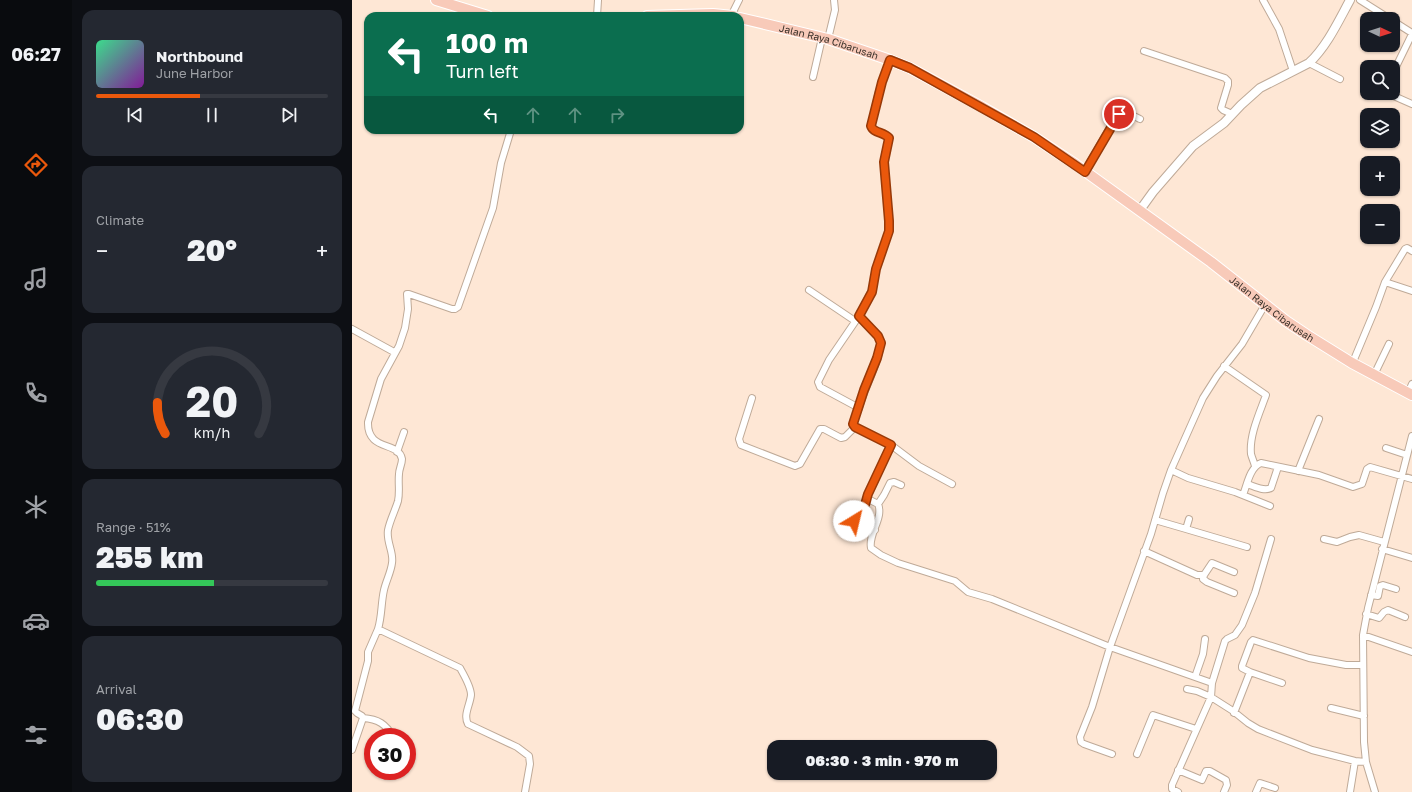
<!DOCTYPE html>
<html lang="en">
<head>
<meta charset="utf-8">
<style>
	:root { --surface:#171b24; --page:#242831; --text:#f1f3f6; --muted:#9ea1a6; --line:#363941; --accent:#ea580c }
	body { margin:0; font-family:"Golos Text",sans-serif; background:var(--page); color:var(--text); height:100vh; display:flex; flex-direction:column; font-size:15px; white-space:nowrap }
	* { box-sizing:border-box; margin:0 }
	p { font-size:13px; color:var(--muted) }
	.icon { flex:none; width:22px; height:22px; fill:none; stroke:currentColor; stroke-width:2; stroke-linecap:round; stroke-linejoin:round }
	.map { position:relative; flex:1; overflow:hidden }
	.sheet { display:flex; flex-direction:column; gap:10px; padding:10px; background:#0d0f14; width:280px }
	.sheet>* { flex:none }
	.guide { position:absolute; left:12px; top:12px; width:380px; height:122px; border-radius:12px; box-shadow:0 1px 3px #0004; background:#0b6e4f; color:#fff; overflow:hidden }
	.needle { width:26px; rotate:94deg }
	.controls { position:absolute; left:1008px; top:12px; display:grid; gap:8px }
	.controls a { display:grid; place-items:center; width:40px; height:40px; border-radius:8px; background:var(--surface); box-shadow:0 1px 3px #0004; font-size:20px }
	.speed { position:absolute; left:12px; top:728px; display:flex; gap:8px; font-size:20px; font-weight:700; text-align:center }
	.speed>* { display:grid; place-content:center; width:52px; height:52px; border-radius:50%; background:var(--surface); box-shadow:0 1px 3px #0004; line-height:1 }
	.speed .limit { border:6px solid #d22; background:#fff; color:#111 }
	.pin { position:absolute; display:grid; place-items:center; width:34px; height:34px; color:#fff; margin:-17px; border:2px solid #fff; border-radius:50%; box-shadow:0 1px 4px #0007 }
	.me { position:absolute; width:44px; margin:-22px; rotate:36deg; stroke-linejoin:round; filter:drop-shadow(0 0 3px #0008) }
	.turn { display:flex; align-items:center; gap:14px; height:84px; padding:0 16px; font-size:18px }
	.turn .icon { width:52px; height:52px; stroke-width:2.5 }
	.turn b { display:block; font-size:28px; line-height:34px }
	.lanes { display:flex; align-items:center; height:38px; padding:0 16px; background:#0003; justify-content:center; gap:20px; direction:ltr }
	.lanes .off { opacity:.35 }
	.big { font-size:30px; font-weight:800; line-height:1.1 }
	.sheet .widget { flex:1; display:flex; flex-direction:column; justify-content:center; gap:6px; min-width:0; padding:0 14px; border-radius:12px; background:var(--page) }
	.sheet .dial { align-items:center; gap:0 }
	.dial svg { height:104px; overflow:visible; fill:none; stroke:var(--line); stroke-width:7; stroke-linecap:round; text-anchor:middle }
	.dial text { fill:var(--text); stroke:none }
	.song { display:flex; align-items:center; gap:12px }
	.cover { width:48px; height:48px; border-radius:6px; background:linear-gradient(135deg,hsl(150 70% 55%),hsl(290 70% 35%)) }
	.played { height:4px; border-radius:2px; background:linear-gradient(90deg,var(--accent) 45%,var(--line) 45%) }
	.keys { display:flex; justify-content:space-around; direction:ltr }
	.heat { display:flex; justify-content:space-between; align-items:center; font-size:22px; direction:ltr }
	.charge { height:6px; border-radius:3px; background:linear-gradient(90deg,#34c759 51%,var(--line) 0) }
	.trip { position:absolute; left:415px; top:740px; width:230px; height:40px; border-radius:12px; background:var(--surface); box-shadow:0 1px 3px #0004; font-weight:800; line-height:40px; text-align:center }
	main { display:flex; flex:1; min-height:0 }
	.tab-bar { display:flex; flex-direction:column; width:72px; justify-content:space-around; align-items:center; background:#090b0e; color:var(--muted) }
	.tab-bar .icon { width:28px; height:28px }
	.tab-bar .selected { color:var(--accent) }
	.tab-bar b { font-size:18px; color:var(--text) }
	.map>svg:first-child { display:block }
</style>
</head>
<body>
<main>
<nav class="tab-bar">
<b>06:27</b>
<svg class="icon selected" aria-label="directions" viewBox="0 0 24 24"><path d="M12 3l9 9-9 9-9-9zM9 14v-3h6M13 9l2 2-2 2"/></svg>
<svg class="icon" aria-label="music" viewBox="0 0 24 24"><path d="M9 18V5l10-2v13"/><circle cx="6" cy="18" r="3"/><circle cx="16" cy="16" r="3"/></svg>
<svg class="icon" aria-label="phone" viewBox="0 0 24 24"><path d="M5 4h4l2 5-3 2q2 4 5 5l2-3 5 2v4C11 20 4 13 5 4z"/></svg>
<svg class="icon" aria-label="climate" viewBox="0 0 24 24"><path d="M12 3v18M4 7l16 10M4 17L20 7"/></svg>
<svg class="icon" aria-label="car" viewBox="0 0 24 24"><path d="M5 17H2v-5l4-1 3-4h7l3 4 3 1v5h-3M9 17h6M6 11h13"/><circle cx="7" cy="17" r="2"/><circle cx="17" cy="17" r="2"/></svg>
<svg class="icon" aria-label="filters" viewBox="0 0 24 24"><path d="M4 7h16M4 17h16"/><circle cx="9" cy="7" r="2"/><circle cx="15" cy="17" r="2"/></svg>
</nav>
<section class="sheet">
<div class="widget">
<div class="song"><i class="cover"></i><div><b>Northbound</b><p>June Harbor</p></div></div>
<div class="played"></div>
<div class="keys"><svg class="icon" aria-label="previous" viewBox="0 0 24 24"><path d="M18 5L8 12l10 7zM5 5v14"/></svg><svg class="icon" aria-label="pause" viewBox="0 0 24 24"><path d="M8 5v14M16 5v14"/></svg><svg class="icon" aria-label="next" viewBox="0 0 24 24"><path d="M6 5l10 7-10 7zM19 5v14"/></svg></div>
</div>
<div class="widget"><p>Climate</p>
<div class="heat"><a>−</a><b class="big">20°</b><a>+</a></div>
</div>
<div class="widget dial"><svg viewBox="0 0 100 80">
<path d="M14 69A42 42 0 1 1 86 69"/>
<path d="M14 69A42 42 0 0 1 8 45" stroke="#ea580c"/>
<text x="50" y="56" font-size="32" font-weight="700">20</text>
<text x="50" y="72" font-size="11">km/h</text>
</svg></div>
<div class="widget"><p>Range · 51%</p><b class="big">255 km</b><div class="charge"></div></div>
<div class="widget"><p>Arrival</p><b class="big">06:30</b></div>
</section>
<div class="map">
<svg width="1060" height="792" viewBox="0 0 1060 792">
	<rect width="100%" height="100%" fill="#fee7d5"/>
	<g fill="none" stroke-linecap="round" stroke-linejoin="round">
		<defs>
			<path id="minor" d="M911,0l16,29 14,42
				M1008,0l30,19
				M245,16l1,-16
				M379,16l8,-16
				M1041,21l19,12
				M476,39l7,-29 -1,-10
				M792,51l81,27 3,3v4l-7,23 2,2 9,4
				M538,60l-11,31 -8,35c2,7 13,6 18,12l-5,24 5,59v10l-13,38 -3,19 -14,28 -30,44 -11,22 2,5 39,21 -6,15 2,4 36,18 -24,52 3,3 8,4c6,14 -10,30 -7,44l10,7 17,8 57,18 13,11 24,7 118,48 102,36 -1,14 22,14 15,12 10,6 54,21 43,11 11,1
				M957,63l31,16
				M1041,73l19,-39
				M461,77l9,-39
				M1035,93l25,11
				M159,130l-10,33 -8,45 -35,99 -3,2h-3l-43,-15h-2l1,15 -3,19 -6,18 -18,33 -13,43c-1,30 31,19 34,37 0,5 -3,10 -3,15 -1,9 1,18 -1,27 -3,10 -8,19 -10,29 -2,12 6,22 4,33 -1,9 -6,18 -8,27 -3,13 -2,26 -6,39l82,39c4,7 11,19 11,27 -1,10 -8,20 -3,29l49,23 12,9 1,8 -5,28
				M733,171l32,-56c8,-4 15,0 23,4
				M1033,282l27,9
				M457,290l46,31
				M507,316l19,20 3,7c-3,23 -16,43 -22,65
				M0,329l42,23
				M1001,362l23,-55 9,-25 20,-33 2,-1 5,3
				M872,366l42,29c-6,17 -17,40 -15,59 1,4 3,8 4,12
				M1023,373l14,-29
				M1057,391l3,-7
				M400,398l-13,41 2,6 54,21 5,-2 20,-35h4l17,9 4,-1 10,-10
				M539,445l28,21 33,18
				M1034,448l21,7
				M45,452l7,-20
				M819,470l17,8 47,14 35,14
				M946,471l21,-52
				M895,484c7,2 17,8 24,4l7,-21
				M891,495c4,-10 7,-28 18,-32l58,12 34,12 9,-3 5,-15 3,-2 42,12
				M515,499l-5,14 -7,4 -1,4 5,4 16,5
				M526,504l6,-9 6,-12 4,-1 7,3
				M803,520l31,9 3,-10
				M834,529l61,18
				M972,539l13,3 13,-5 9,-2 25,7
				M1030,549l30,9
				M792,551l53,24h7l8,-12 22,9
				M852,575l-1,4 4,3 27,11
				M1019,595l7,1 2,-10 3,-1 13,4
				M1014,614l13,4 5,-6 4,-2 17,7
				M1011,635l49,17
				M898,672l-8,-4v-2l9,-24 2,-2 56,18 37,7h17
				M843,677l8,-23 2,-15
				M860,683l13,-42 2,-2 8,-4 7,-10 13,-32 16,-54
				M979,708l33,8
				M882,713l16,-41 32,11
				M11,718c15,1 23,6 30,19
				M0,750l11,-32 -1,-2 -5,-3 -2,-2 13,-50v-9l10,-23
				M760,754l-28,-10 -3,-2 -1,-5 12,-30 18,-60 41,-113 12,-41 8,-23 32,-72 14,-22 25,-32 24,-41
				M785,754l16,-39 43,14
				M826,770l24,10 4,-9h4l16,9 1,5 -3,7
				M826,792l-6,-3v-4l39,-88 -14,-6 -10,-2
				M904,792l4,-9 15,5
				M998,792l5,-31
				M1023,792l-9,-30 -2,-20 -1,-107 5,-27 44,-172"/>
			<path id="tertiary" d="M788,210l13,-18 40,-46 31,-23 17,-18 19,-17 49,-25c18,-17 29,-41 41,-63"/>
			<g id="primary">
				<path d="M84,0l52,16"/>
				<path d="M295,16l66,-2 20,2"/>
				<path id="s1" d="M388,18l88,21 62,21 20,8 72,39 52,30 41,27 136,98 75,59 21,14 45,28 60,32"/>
			</g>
		</defs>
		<!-- minor casing -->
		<use href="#minor" stroke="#bfaa98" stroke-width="8"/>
		<!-- tertiary casing -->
		<use href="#tertiary" stroke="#bfaa98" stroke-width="10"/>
		<!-- primary casing -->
		<use href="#primary" stroke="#fff" stroke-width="12"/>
		<!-- minor -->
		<use href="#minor" stroke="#fff" stroke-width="6"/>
		<!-- tertiary -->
		<use href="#tertiary" stroke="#fff" stroke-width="8"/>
		<!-- primary -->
		<use href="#primary" stroke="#f8cab9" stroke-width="10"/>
	</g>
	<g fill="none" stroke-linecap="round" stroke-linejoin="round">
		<defs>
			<path id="route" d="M502,521c1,-5 3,-4 7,-8 4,-4 5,-13 7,-19l23,-49 -36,-18 -2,-3 11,-34 13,-32 4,-15 -3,-7 -19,-20 13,-24 4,-23 13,-38v-10l-5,-59 5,-24c-5,-6 -16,-5 -18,-12l11,-44 8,-22 20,8 124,69 51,35 34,-58"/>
		</defs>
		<!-- route casing -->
		<use href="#route" stroke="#983908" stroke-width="10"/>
		<!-- route -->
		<use href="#route" stroke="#ea580c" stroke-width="7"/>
	</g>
	<g text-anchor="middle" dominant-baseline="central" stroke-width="3" stroke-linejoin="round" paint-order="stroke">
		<!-- street labels -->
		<g font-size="10" fill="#372f28" stroke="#fdf8f5">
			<text stroke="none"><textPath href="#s1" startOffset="92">Jalan Raya Cibarusah</textPath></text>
			<text stroke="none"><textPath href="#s1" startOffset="613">Jalan Raya Cibarusah</textPath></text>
		</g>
	</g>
</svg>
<div class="controls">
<a><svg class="needle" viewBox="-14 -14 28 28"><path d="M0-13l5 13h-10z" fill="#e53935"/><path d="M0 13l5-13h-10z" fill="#9ea1a6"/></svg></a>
<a><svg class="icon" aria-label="search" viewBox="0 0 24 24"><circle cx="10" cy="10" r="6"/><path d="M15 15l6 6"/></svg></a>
<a><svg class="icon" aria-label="layers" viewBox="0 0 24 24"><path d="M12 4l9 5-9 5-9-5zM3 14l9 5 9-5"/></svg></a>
<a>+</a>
<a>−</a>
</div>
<div class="speed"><div class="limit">30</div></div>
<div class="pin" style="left:767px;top:114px;background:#d93025"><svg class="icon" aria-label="arrive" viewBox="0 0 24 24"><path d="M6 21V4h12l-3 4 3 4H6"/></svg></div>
<svg class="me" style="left:502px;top:521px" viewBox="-20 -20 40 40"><circle r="19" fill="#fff"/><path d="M0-13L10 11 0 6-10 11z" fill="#ea580c"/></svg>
<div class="trip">06:30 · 3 min · 970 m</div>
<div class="guide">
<div class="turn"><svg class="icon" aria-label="left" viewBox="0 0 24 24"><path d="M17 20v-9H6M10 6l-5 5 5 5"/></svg><div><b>100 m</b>Turn left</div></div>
<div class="lanes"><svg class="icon" aria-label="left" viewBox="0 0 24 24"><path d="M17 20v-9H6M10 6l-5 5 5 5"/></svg><svg class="icon off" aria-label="ahead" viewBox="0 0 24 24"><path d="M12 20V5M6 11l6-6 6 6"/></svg><svg class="icon off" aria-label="ahead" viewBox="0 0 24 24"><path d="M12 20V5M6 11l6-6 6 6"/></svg><svg class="icon off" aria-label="right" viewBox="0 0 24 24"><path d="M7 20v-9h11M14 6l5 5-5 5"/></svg></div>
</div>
</div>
</main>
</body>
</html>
